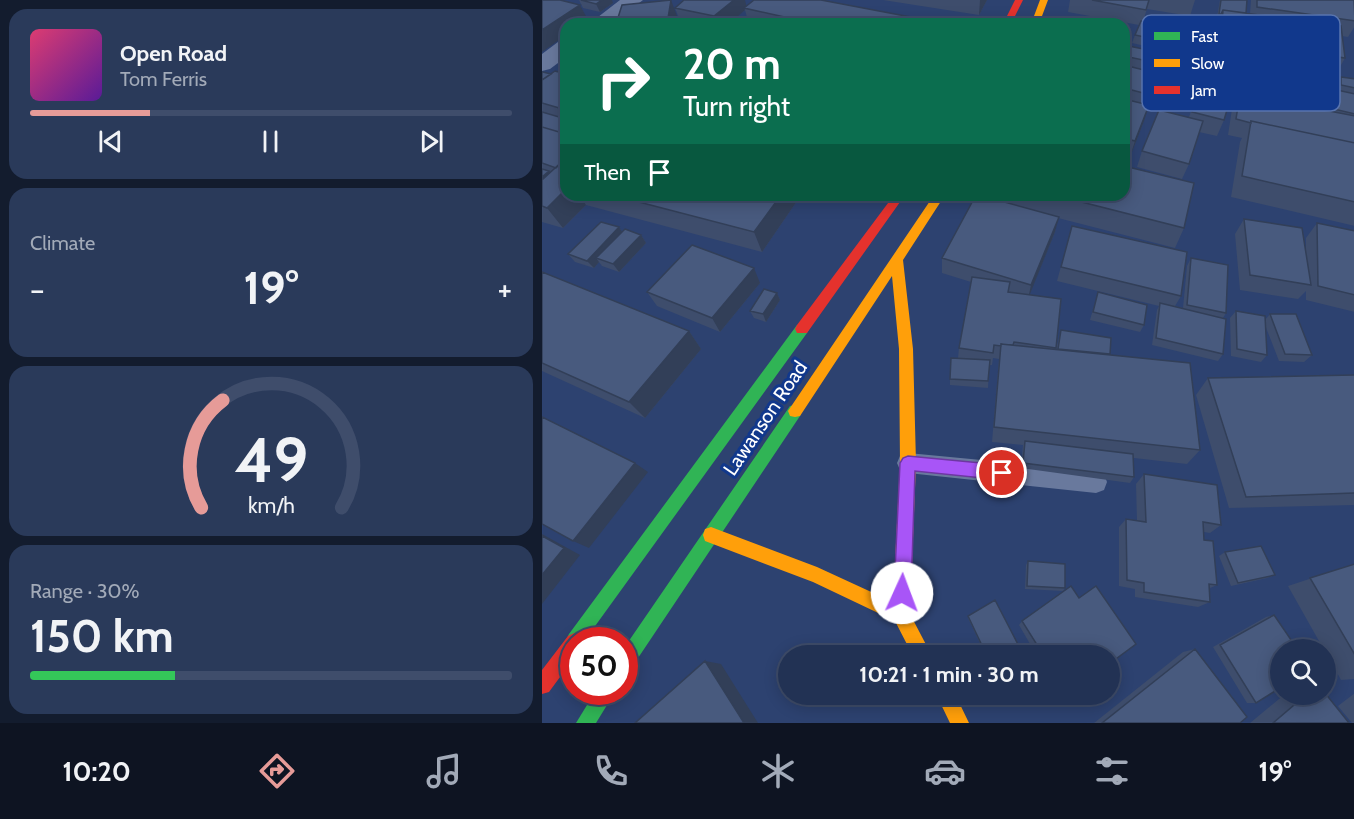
<!DOCTYPE html>
<html lang="en">
<head>
<meta charset="utf-8">
<style>
	:root { --surface:#223254; --page:#2a3a5a; --text:#f1f3f6; --muted:#a2aab8; --line:#3f4d6b; --accent:#e69b98 }
	body { margin:0; font-family:Cabin,sans-serif; background:var(--page); color:var(--text); height:100vh; display:flex; flex-direction:column; font-size:22px; white-space:nowrap }
	* { box-sizing:border-box; margin:0 }
	p { font-size:20px; color:var(--muted) }
	.icon { flex:none; width:33px; height:33px; fill:none; stroke:currentColor; stroke-width:2; stroke-linecap:round; stroke-linejoin:round }
	.map { position:relative; flex:1; overflow:hidden }
	.drawer { display:flex; flex-direction:column; gap:9px; padding:9px; background:#131c2e; width:542px }
	.drawer>* { flex:none }
	.banner { position:absolute; left:18px; top:18px; width:570px; height:183px; border-radius:18px; box-shadow:0 3px 15px #0003,0 0 0 2px var(--line); background:#0b6e4f; color:#fff; overflow:hidden }
	.controls { position:absolute; left:728px; top:639px; display:grid; gap:12px }
	.controls a { display:grid; place-items:center; width:66px; height:66px; border-radius:50%; background:var(--surface); box-shadow:0 3px 15px #0003,0 0 0 2px var(--line); font-size:30px }
	.speed { position:absolute; left:18px; top:627px; display:flex; gap:12px; font-size:30px; font-weight:700; text-align:center }
	.speed>* { display:grid; place-content:center; width:78px; height:78px; border-radius:50%; background:var(--surface); box-shadow:0 3px 15px #0003,0 0 0 2px var(--line); line-height:1 }
	.speed .limit { border:9px solid #d22; background:#fff; color:#111 }
	.pin { position:absolute; display:grid; place-items:center; width:51px; height:51px; color:#fff; margin:-26px; border:3px solid #fff; border-radius:50%; box-shadow:0 2px 6px #0007 }
	.me { position:absolute; width:66px; margin:-33px; rotate:2deg; stroke-linejoin:round; filter:drop-shadow(0 0 4px #0008) }
	.turn { display:flex; align-items:center; gap:21px; height:126px; padding:0 24px; font-size:27px }
	.turn .icon { width:78px; height:78px; stroke-width:2.5 }
	.turn b { display:block; font-size:42px; line-height:51px }
	.then { display:flex; align-items:center; height:57px; padding:0 24px; background:#0003; gap:12px; font-size:22px }
	.big { font-size:45px; font-weight:700; line-height:1.1 }
	.drawer .widget { flex:1; display:flex; flex-direction:column; justify-content:center; gap:9px; min-width:0; padding:0 21px; border-radius:18px; background:var(--page) }
	.drawer .dial { align-items:center; gap:0 }
	.dial svg { height:156px; overflow:visible; fill:none; stroke:var(--line); stroke-width:7; stroke-linecap:round; text-anchor:middle }
	.dial text { fill:var(--text); stroke:none }
	.song { display:flex; align-items:center; gap:18px }
	.cover { width:72px; height:72px; border-radius:9px; background:linear-gradient(135deg,hsl(340 70% 55%),hsl(270 70% 35%)) }
	.played { height:6px; border-radius:3px; background:linear-gradient(90deg,var(--accent) 25%,var(--line) 25%) }
	.keys { display:flex; justify-content:space-around; direction:ltr }
	.heat { display:flex; justify-content:space-between; align-items:center; font-size:33px; direction:ltr }
	.charge { height:9px; border-radius:4px; background:linear-gradient(90deg,#34c759 30%,var(--line) 0) }
	.trip { position:absolute; left:236px; top:645px; width:342px; height:60px; border-radius:30px; background:var(--surface); box-shadow:0 3px 15px #0003,0 0 0 2px var(--line); font-weight:700; line-height:60px; text-align:center }
	.menu { display:flex; height:96px; justify-content:space-around; align-items:center; background:#0e1422; color:var(--muted) }
	.menu .icon { width:42px; height:42px }
	.menu .current { color:var(--accent) }
	.menu b { font-size:27px; color:var(--text) }
	main { display:flex; flex:1; min-height:0 }
	.map>svg:first-child { display:block }
</style>
</head>
<body>
<main>
<section class="drawer">
<div class="widget">
<div class="song"><i class="cover"></i><div><b>Open Road</b><p>Tom Ferris</p></div></div>
<div class="played"></div>
<div class="keys"><svg class="icon" aria-label="previous" viewBox="0 0 24 24"><path d="M18 5L8 12l10 7zM5 5v14"/></svg><svg class="icon" aria-label="pause" viewBox="0 0 24 24"><path d="M8 5v14M16 5v14"/></svg><svg class="icon" aria-label="next" viewBox="0 0 24 24"><path d="M6 5l10 7-10 7zM19 5v14"/></svg></div>
</div>
<div class="widget"><p>Climate</p>
<div class="heat"><a>−</a><b class="big">19°</b><a>+</a></div>
</div>
<div class="widget dial"><svg viewBox="0 0 100 80">
<path d="M14 69A42 42 0 1 1 86 69"/>
<path d="M14 69A42 42 0 0 1 25 14" stroke="#e69b98"/>
<text x="50" y="56" font-size="32" font-weight="700">49</text>
<text x="50" y="72" font-size="11">km/h</text>
</svg></div>
<div class="widget"><p>Range · 30%</p><b class="big">150 km</b><div class="charge"></div></div>
</section>
<div class="map">
<svg width="813" height="723" viewBox="0 0 813 723">
	<rect width="100%" height="100%" fill="#2d4270"/>
	<g fill="none" stroke-linecap="round" stroke-linejoin="round">
		<!-- lane -->
		<path fill="#69799d" fill-rule="evenodd" d="M366,453l188,18 8,3 3,8 -3,8 -8,3 -188,-20 -8,-3 -3,-7 3,-7z"/>
		<!-- street -->
		<path fill="#69799d" fill-rule="evenodd" d="M78,0h23l-31,24h-23z
			M24,41v16l-16,12 -8,2v-17l16,-12z"/>
		<!-- fast -->
		<path fill="#30b455" fill-rule="evenodd" d="M260,324l5,1 2,4 -2,4 -222,307h-11v8l-5,-2 -3,-6 3,-6 228,-309z
			M253,405l5,1 2,5 -2,5 -170,254 -6,3v-25l166,-242z
			M53,692h20l-19,31h-20z"/>
		<!-- slow -->
		<path fill="#ff9f0a" fill-rule="evenodd" d="M498,0h8l-9,24h-8z
			M392,195h11l-42,65 10,89 3,114 -6,151 22,42h-19l-18,-35 -82,-39 -108,-41 -2,-6 2,-6 6,-2 106,40 76,35 7,-139 -1,-114 -7,-73 -92,140 -5,1 -5,-1 -2,-5z
			M394,694h19l14,29h-19z"/>
		<!-- jam -->
		<path fill="#e5322d" fill-rule="evenodd" d="M473,0h8l-12,24h-8z
			M352,195h11l-98,138h-10l-2,-4 2,-4z
			M32,633l6,3 2,4h-8v18l-25,34 -7,2v-24l26,-34z"/>
	</g>
	<!-- wall -->
	<path fill="#3e4d6c" fill-rule="evenodd" d="M37,0l34,3 -13,9 -17,-4z
		M341,0h104l-8,15z
		M528,0h125l-5,16 -43,-7 -4,12 59,13 -8,23 -62,-14 3,-8 4,-10 -71,-13z
		M678,0h27l-1,13 4,1 1,-14h103l1,26 -7,11 -6,-1 3,22 -9,16 -122,-19 4,-32h-2z
		M205,6l190,16v2h-321l61,-8 -1,8 4,-3 -5,-13zM203,10l3,11 -13,-3z
		M582,45l80,28 -7,16 -39,-9 -10,25 -4,16 -14,36 -6,-2z
		M0,72l9,2h15v121h229l2,6 -35,51 -176,-47 -23,23 -21,-6z
		M663,73l19,47 -7,16 -18,-4 -10,32 -7,15 -45,-12 5,-16 47,-34z
		M799,77l14,2v147l-124,-29 9,-55 2,-4 -14,-3 4,-26 8,-15 37,7 1,-6 9,-16 49,11v-5z
		M440,195h142l60,33 -9,20 -117,-30 -3,14 -26,63 32,4 -5,50 5,-19 49,24 90,96 -13,14 -53,-6v19l-4,6 -109,-15 2,-23 -31,-3 7,-83 -6,-1 -1,7h-3l-1,23 -38,-3v-6l8,-21 1,-10 12,-66 -29,-9v-15z
		M702,219l62,34v-15l11,-15 38,8v81l-49,-12v-9l-8,8 -58,-9 -5,-56z
		M530,226l109,70 -6,10 8,2 4,-42 4,-8 35,55 -3,5v36l-5,7 -66,-16 5,-35 2,-4 -102,-25z
		M77,227l3,5 19,3 5,8 -27,29 -17,-6 -3,-4 -5,6 -19,-6 -7,-8z
		M0,272l147,59 12,18 -56,69 -103,-47z
		M218,283l-40,49 -63,-26 -10,-14z
		M556,292l46,33 -4,7 -50,-12z
		M235,293l3,7 -14,22 -12,-4 -4,-7z
		M694,311l29,9 5,-6 42,41 -8,7 -25,-1 -14,-36 2,30 -6,7 -30,-6 -1,-38z
		M813,375v130l-126,3 -33,-113 12,-17z
		M602,474l77,51 -11,8 -6,-1v8l13,45 -7,3v14l-12,5 -63,-10v-8l-16,-3v-59l7,-8 11,2 -1,-37z
		M683,552l50,23 -8,3 -36,8 -12,-30z
		M486,561l37,27 -2,3 -38,-2 1,-24z
		M813,564v115l-14,1 -16,-30h-1l-36,-64z
		M537,598l30,58h-72l-18,-31 3,-4z
		M732,615l-18,88h-9l-34,-56 53,-30z
		M426,616l56,40h-38l-18,-38z
		M653,649l45,74h-146l89,-71z
		M813,693v30h-3l-14,-17z
		M463,694h26l-19,12h-1z
		M743,694h40l24,29h-99z"/>
	<!-- shaded-wall -->
	<path fill="#323f58" d="M60,0h10l1,3 -13,9 -4,-8z
		M129,0l6,16 -1,8h-9z
		M192,0h11l2,8h-3l1,2 -16,14h-12l-3,-8z
		M438,0h7l-8,15z
		M38,5l8,15 -6,4h-16v11l-24,17v-22z
		M618,74l-5,15 -9,21 5,-15z
		M607,105l-5,16 -14,36 5,-16z
		M7,171l11,16 -18,15v-25z
		M24,189v6h13l7,10 -23,23 -16,-20z
		M239,195h14l2,6 -35,51 -8,-20z
		M517,217l-4,15 -27,67 3,-14z
		M77,227l5,8 -28,23 3,4 -5,6 -7,-7z
		M99,235l5,8 -27,29 -6,-8z
		M212,268l6,15 -40,49 -8,-14z
		M235,293l3,7 -14,22 -3,-8z
		M147,331l12,18 -56,69 -16,-16z
		M93,463l13,9 -59,76 -16,-7z
		M0,534l38,21 -38,49z
		M163,661l16,3 37,59h-14z"/>
	<!-- building -->
	<path fill="#485a7e" stroke="#323f58" stroke-width="1.5" d="M0,0h18l20,5 -38,25z
		M39,0h21l-6,4z
		M129,0l-4,24h-51l6,-19z
		M142,0h50l-20,16 -39,-8z
		M212,0h67l116,22 -2,2h-119l-72,-16z
		M550,0h57l-3,10z
		M679,0h26l-1,13 -23,-3 -2,4h-2z
		M715,0h97l1,21 -98,-14z
		M681,10l118,16 4,32 -124,-19z
		M188,17l35,7h-42z
		M141,18l27,6h-35z
		M599,21l61,13 -5,14 -62,-13z
		M582,45l82,17 -2,11 -80,-17z
		M582,65l36,9 -9,21 -27,-7z
		M13,71l11,3v36l-24,-7v-23z
		M0,72h1l8,2 -9,6z
		M663,73l31,7 -12,40 -32,-8z
		M799,77l14,2v9l-14,-3z
		M745,79l68,15v20l-72,-17z
		M698,94l115,22v27l-104,-22v2l-15,-4z
		M582,99l25,6 -14,36 -11,-3z
		M617,110l44,11 -14,43 -47,-13z
		M0,112l24,7v15l-24,-7z
		M709,121l104,22v59l-113,-26z
		M0,127l24,7v24l-10,10 -14,-5z
		M24,158v31l-19,19 -5,-2v-26z
		M582,166l70,17 -10,45 -130,-33h70z
		M0,169l7,2 -7,6z
		M70,195h169l-27,37z
		M434,195h3l80,22 -28,68 -89,-27z
		M702,219l58,9 9,57 -61,-10z
		M59,222l18,5 -32,34 -19,-7z
		M775,223l38,8v64l-37,-9z
		M530,226l115,26 -6,44 -120,-29z
		M83,229l16,6 -28,29 -17,-6z
		M150,245l62,23 -42,50 -65,-26z
		M649,258l37,7 -2,48 -39,-8z
		M0,272l147,59 -60,71 -87,-39z
		M430,277l38,5 -2,10 53,7 -5,49 -42,-6 -1,3 -12,-1v2l-7,-1 -1,8 -34,-5z
		M222,289l13,4 -14,21 -13,-3z
		M556,292l49,13 -3,20 -51,-13z
		M618,303l66,16 -3,35 -67,-16z
		M694,311l29,5 2,39 -30,-6z
		M728,314h26l16,41 -27,-1z
		M519,330l50,8 -1,16 -52,-5z
		M459,344l189,19 10,87 -206,-23z
		M409,358l39,2 -2,21 -38,-2z
		M813,375v118l-109,4 -38,-119z
		M0,417l93,46 -62,78 -31,-17z
		M483,441l108,13 1,23 -111,-14z
		M602,474l73,11 4,40 -18,-3 1,18 9,1 4,44 -8,-1 1,18 -66,-10v-9l-17,-3 -1,-61 20,3z
		M0,536l22,12 -22,27z
		M719,546l14,29 -37,8 -13,-31z
		M486,561l37,3v24l-38,-2z
		M813,564v91l-45,-77z
		M529,586l8,12 17,-12 40,58 -27,20v-8h-65l-22,-35z
		M453,600l29,56h-37l-19,-40z
		M732,615l24,35h-18v38l-24,15 -36,-58z
		M653,649l52,68 -7,6h-138z
		M163,661l39,62h-109z
		M783,693l24,30h-76l34,-29h18z
		M465,694h24l-19,12z"/>
	<!-- route -->
	<path fill="#a855f7" stroke="#6d37a1" stroke-width="1.5" d="M366,456l94,9 5,2 3,6 -3,5 -5,2 -87,-9 -4,122 -3,6 -6,3 -6,-3 -2,-6 6,-130 3,-5z"/>
	<g text-anchor="middle" dominant-baseline="central" stroke-width="6" stroke-linejoin="round" paint-order="stroke">
		<!-- street labels -->
		<g font-size="20" fill="#fff" stroke="#11388c">
			<text transform="translate(223 418) rotate(-56)">Lawanson Road</text>
		</g>
	</g>
	<!-- legend -->
	<rect x="600" y="15" width="198" height="96" rx="9" fill="#11388c" stroke="#5874ae" stroke-width="1.5"/>
	<rect x="612" y="32" width="26" height="8" fill="#30b455"/>
	<rect x="612" y="59" width="26" height="8" fill="#ff9f0a"/>
	<rect x="612" y="86" width="26" height="8" fill="#e5322d"/>
	<g font-size="16" fill="#fff">
		<text x="649" y="42">Fast</text>
		<text x="649" y="69">Slow</text>
		<text x="649" y="96">Jam</text>
	</g>
</svg>
<div class="controls">
<a><svg class="icon" aria-label="search" viewBox="0 0 24 24"><circle cx="10" cy="10" r="6"/><path d="M15 15l6 6"/></svg></a>
</div>
<div class="speed"><div class="limit">50</div></div>
<div class="pin" style="left:460px;top:473px;background:#d93025"><svg class="icon" aria-label="arrive" viewBox="0 0 24 24"><path d="M6 21V4h12l-3 4 3 4H6"/></svg></div>
<svg class="me" style="left:360px;top:593px" viewBox="-20 -20 40 40"><circle r="19" fill="#fff"/><path d="M0-13L10 11 0 6-10 11z" fill="#a855f7"/></svg>
<div class="trip">10:21 · 1 min · 30 m</div>
<div class="banner">
<div class="turn"><svg class="icon" aria-label="right" viewBox="0 0 24 24"><path d="M7 20v-9h11M14 6l5 5-5 5"/></svg><div><b>20 m</b>Turn right</div></div>
<div class="then">Then<svg class="icon" aria-label="arrive" viewBox="0 0 24 24"><path d="M6 21V4h12l-3 4 3 4H6"/></svg></div>
</div>
</div>
</main>
<nav class="menu">
<b>10:20</b>
<svg class="icon current" aria-label="directions" viewBox="0 0 24 24"><path d="M12 3l9 9-9 9-9-9zM9 14v-3h6M13 9l2 2-2 2"/></svg>
<svg class="icon" aria-label="music" viewBox="0 0 24 24"><path d="M9 18V5l10-2v13"/><circle cx="6" cy="18" r="3"/><circle cx="16" cy="16" r="3"/></svg>
<svg class="icon" aria-label="phone" viewBox="0 0 24 24"><path d="M5 4h4l2 5-3 2q2 4 5 5l2-3 5 2v4C11 20 4 13 5 4z"/></svg>
<svg class="icon" aria-label="climate" viewBox="0 0 24 24"><path d="M12 3v18M4 7l16 10M4 17L20 7"/></svg>
<svg class="icon" aria-label="car" viewBox="0 0 24 24"><path d="M5 17H2v-5l4-1 3-4h7l3 4 3 1v5h-3M9 17h6M6 11h13"/><circle cx="7" cy="17" r="2"/><circle cx="17" cy="17" r="2"/></svg>
<svg class="icon" aria-label="filters" viewBox="0 0 24 24"><path d="M4 7h16M4 17h16"/><circle cx="9" cy="7" r="2"/><circle cx="15" cy="17" r="2"/></svg>
<b>19°</b>
</nav>
</body>
</html>
